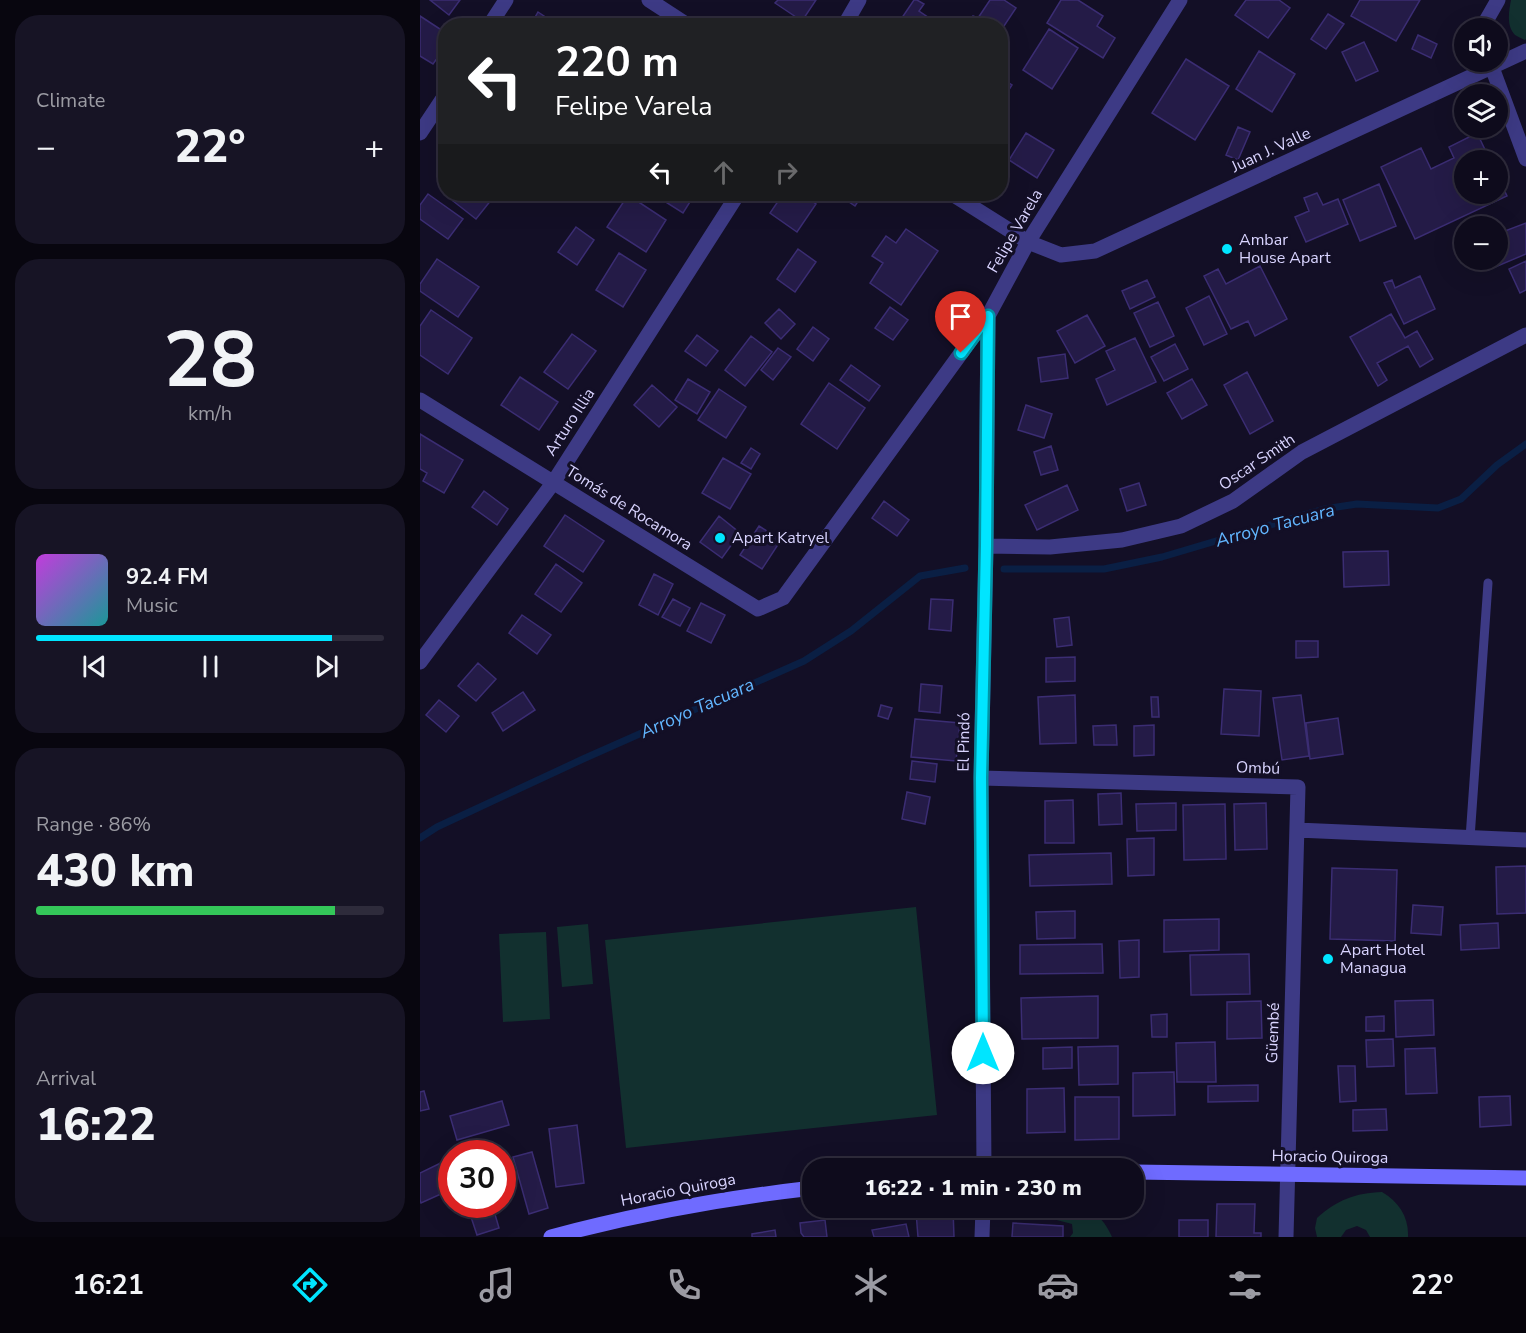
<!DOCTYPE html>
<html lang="en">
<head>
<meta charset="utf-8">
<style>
	:root { --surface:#0e0b1c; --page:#171425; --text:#f1f3f6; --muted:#9b9ba3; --line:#2e2b3b; --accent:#00e5ff }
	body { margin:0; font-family:"Nunito Sans",sans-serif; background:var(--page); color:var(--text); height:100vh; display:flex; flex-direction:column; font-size:22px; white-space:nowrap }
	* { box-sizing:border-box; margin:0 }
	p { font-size:20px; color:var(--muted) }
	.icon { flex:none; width:33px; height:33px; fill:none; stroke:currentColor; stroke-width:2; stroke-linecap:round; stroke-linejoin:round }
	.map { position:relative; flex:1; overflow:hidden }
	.sheet { display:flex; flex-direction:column; gap:15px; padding:15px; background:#08060f; width:420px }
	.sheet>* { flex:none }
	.guide { position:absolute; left:18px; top:18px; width:570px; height:183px; border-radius:24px; box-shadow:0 6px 24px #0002,0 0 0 2px var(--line); background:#202124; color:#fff; overflow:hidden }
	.buttons { position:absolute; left:1034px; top:18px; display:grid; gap:12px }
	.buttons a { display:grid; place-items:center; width:54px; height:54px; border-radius:50%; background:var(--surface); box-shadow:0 6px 24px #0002,0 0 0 2px var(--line); font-size:30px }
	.speed { position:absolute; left:18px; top:1140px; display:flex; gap:12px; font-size:30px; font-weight:700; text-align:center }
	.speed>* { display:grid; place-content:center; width:78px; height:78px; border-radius:50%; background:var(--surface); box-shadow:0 6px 24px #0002,0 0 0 2px var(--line); line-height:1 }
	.speed .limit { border:9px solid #d22; background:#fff; color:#111 }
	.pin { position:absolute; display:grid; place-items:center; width:51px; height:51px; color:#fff; margin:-62px -26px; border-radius:50% 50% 50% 0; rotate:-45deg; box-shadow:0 0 6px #0007 }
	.pin .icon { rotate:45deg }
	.me { position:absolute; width:66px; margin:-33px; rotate:0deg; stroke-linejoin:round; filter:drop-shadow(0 0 4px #0008) }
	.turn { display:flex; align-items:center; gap:21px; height:126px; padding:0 18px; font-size:27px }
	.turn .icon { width:78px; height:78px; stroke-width:2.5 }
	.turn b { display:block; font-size:42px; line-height:51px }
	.lanes { display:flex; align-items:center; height:57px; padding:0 18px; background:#0003; justify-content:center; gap:30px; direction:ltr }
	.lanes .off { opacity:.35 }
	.big { font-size:45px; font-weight:800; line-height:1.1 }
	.sheet .card { flex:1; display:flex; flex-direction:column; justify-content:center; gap:9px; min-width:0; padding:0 21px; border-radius:24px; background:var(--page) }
	.sheet .dial { align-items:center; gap:0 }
	.dial b { font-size:78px; line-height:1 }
	.song { display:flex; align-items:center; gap:18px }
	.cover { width:72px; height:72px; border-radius:9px; background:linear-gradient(135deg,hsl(290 70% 55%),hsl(180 70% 35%)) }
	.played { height:6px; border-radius:3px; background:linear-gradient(90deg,var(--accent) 85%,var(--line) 85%) }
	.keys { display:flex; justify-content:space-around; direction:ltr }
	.heat { display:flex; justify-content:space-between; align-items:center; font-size:33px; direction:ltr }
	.charge { height:9px; border-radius:4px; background:linear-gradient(90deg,#34c759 86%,var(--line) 0) }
	.trip { position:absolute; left:382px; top:1158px; width:342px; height:60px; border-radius:24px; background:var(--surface); box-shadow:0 6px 24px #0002,0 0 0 2px var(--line); font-weight:800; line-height:60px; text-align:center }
	.tab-bar { display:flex; height:96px; justify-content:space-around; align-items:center; background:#06040b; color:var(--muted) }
	.tab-bar .icon { width:42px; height:42px }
	.tab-bar .on { color:var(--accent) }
	.tab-bar b { font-size:27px; color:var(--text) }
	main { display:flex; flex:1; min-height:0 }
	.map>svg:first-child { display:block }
</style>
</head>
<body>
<main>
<section class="sheet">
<div class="card"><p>Climate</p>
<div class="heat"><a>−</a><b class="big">22°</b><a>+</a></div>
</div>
<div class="card dial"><b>28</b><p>km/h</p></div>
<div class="card">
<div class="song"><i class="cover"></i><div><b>92.4 FM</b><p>Music</p></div></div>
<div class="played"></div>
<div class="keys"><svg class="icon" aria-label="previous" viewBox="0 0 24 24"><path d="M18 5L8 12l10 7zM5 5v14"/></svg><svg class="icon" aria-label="pause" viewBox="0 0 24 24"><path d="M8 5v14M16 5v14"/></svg><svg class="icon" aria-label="next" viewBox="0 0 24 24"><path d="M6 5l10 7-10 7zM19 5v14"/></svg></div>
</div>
<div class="card"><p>Range · 86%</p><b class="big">430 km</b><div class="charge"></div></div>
<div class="card"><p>Arrival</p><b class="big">16:22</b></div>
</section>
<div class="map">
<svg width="1106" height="1237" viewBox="0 0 1106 1237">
	<rect width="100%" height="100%" fill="#130f26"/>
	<!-- green -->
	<path fill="#12302f" d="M1091,0h15v39l-1,1c-4,-2 -7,-3 -10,-5 -9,-9 -6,-24 -4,-35z
		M496,907l21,208 -311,33 -21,-208z
		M168,924l5,60 -31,3 -5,-60z
		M126,932l4,87 -47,3 -4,-88z
		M962,1192c17,10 27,25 26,45h-38l-4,-7 -9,-4 -11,4 -5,7h-24l-2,-9 2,-10c20,-18 38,-25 65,-26z
		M632,1208h34c11,4 21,17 26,29h-42l3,-4 -1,-9 -19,-5 -7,-7z"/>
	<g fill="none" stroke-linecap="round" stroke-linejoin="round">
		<!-- stream -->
		<path stroke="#0a1f44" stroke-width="7" d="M584,569h100l58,-12 162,-48 33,-5 81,4 23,-9 36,-34 29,-21
			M0,838l17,-11 146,-68 221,-98 47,-30 69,-55 45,-8"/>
	</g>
	<!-- building -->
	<path fill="#241b47" stroke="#3b2d73" stroke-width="1.5" d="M10,0h30l-11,15z
		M358,0h38l-14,21 -27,-18z
		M494,0h3l7,4 -5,7 22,15 -44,-1z
		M570,0h14l12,8 -16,24v-6h-33l6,-10 5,2z
		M641,0h17l25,16 -6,10 18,12 -12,20 -56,-35z
		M826,0h33l11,8 -22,30 -33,-23z
		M940,0h60l-24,41 -45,-25z
		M118,12l21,14h-29z
		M908,14l16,10 -18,25 -15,-10z
		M0,16l26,17v13l-13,18 -13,-8z
		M629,29l29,19 -26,41 -29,-19z
		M998,35l19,9 -6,14 -19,-9z
		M944,42l14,29 -22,10 -14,-29z
		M839,51l36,23 -23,38 -36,-23z
		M766,59l43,27 -34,54 -43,-27z
		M580,77l12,8 -12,19z
		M818,127l12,5 -12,28 -12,-5z
		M606,133l28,17 -17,28 -28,-18z
		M1057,133l13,27h-26v34h33v-19l10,21 -92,43 -34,-72 40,-19 10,21 23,-11 -5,-11z
		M959,184l17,42 -36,15 -17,-41z
		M897,193l6,12 15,-6 10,25 -42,18 -11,-25 14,-6 -5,-13z
		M8,194l35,25 -15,20 -28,-20v-14z
		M39,194h37l-20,25 -23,-18z
		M233,194h42l-12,19z
		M363,194h19l14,10 -19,28 -27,-19z
		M417,194h26l-8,12z
		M208,195l38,25 -20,32 -39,-25z
		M1106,223v31l-38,16 -4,-10h13v-26z
		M156,227l18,13 -17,25 -19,-13z
		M486,229l32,22 -37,54 -31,-22 13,-20 -11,-7 14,-20 10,7z
		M378,249l18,13 -21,30 -18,-13z
		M199,253l27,17 -23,37 -27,-17z
		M17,259l42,28 -21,30 -38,-26v-7z
		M1106,261v29l-6,3 -11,-24z
		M840,266l27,53 -32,17 -7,-15 -17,8 -27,-53 14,-7 8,15z
		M1000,276l15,33 -31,15 -20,-41 8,-3 3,8z
		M727,280l8,17 -25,12 -8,-18z
		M789,296l18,38 -23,11 -18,-37z
		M738,302l16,34 -24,11 -16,-34z
		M470,307l18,13 -15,20 -18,-12z
		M359,309l16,15 -14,15 -16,-16z
		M11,310l41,28 -24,36 -28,-19v-29z
		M971,314l14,24 12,-7 16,28 -13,8 -12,-21 -31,17 10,17 -9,6 -28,-49z
		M667,315l18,31 -30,17 -18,-32z
		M393,327l16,12 -16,22 -16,-12z
		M152,334l24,17 -28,38 -24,-17z
		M277,335l21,16 -12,15 -21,-15z
		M331,336l21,16 -27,34 -20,-16z
		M715,338l21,44 -49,23 -11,-26 19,-9 -9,-19z
		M755,344l13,25 -24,12 -13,-24z
		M358,348l13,9 -18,23 -12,-10z
		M645,354l3,24 -27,4 -3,-24z
		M431,365l29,21 -11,15 -29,-21z
		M827,372l26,49 -23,13 -26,-49z
		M100,377l38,25 -19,28 -38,-25z
		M268,379l22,13 -13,22 -22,-14z
		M772,379l15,26 -25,14 -15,-26z
		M409,383l36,25 -28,41 -36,-25z
		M232,385l25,22 -18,20 -25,-22z
		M299,389l27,18 -20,31 -28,-18z
		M606,405l26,9 -8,24 -26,-8z
		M0,434l43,26 -19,33 -21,-12 4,-8 -7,-4z
		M631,446l7,24 -17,5 -7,-23z
		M331,448l9,6 -9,15 -10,-6z
		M303,458l28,16 -21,35 -28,-16z
		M719,483l7,22 -19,6 -7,-22z
		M647,485l11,25 -41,20 -12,-25z
		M64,491l24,18 -11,16 -25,-18z
		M464,501l25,19 -12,16 -25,-18z
		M145,515l39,26 -21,31 -39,-26z
		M299,516l21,17 -18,25 -22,-16z
		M339,526l22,14 -19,29 -22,-14z
		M968,551l1,34 -45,2 -1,-35z
		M136,564l26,19 -21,29 -26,-18z
		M234,574l19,10 -15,31 -19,-10z
		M253,599l17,9 -10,18 -18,-9z
		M511,599l22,1 -2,31 -22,-2z
		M281,603l24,12 -14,28 -24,-12z
		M102,615l29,20 -14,19 -28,-21z
		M649,617l3,28 -15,2 -3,-28z
		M876,641h22v16l-22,1z
		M655,657v24l-29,1v-24z
		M58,663l18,16 -20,22 -18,-15z
		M501,684l21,2 -2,27 -21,-2z
		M804,689l37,2 -2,45 -38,-2z
		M103,692l12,18 -32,21 -11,-18z
		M655,695l1,48 -36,1 -2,-47z
		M881,695l8,61 -27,4 -9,-62z
		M731,697h7l1,20h-7z
		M19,700l20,16 -13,16 -20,-17z
		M461,705l11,3 -4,11 -10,-3z
		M918,718l5,36 -33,5 -4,-36z
		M495,719l45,4 -4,38 -45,-4z
		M696,725l1,20h-23l-1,-19z
		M734,725v30l-20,1v-30z
		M492,761l25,3 -2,18 -25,-3z
		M487,792l23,5 -5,27 -23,-5z
		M701,793l1,31 -23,1 -1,-31z
		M653,800l1,43h-29v-42z
		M756,803v27l-39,1 -1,-27z
		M846,803l1,46 -32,1 -1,-46z
		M805,804l1,55 -42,1 -1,-55z
		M734,838v37l-26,1 -1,-37z
		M691,853l1,31 -82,2 -1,-31z
		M1106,866v47l-29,1 -1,-47z
		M912,868l65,2 -2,71 -65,-2z
		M993,905l30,2 -2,28 -30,-2z
		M655,911v27l-38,1 -1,-27z
		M799,919v31l-55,2v-32z
		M1078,923l1,25 -38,2 -1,-25z
		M719,940v37l-19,1 -1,-37z
		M682,944l1,29 -83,1v-29z
		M829,954l1,40 -59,1 -1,-40z
		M678,996v42l-76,1 -1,-41z
		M1013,1000l1,35 -38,2 -1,-36z
		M841,1001l1,37 -35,1v-37z
		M747,1014v23h-15l-1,-22z
		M964,1016v15h-18v-14z
		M973,1039l1,27 -27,1 -1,-27z
		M795,1042l1,40h-39l-1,-39z
		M698,1046v38l-39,1 -1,-38z
		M652,1047v21l-29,1v-21z
		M1015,1048l2,45 -31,1 -1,-45z
		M918,1066h17l1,35 -16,1z
		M754,1072l1,43 -42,1v-43z
		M838,1085v16l-50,1v-16z
		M644,1088l1,44 -38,1v-44z
		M4,1091l5,18 -9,2v-19z
		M1090,1096l1,29 -31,2 -1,-30z
		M655,1097h44v42l-44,1z
		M82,1101l7,24 -52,15 -7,-24z
		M966,1109l1,21 -34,1v-21z
		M157,1125l7,58 -28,4 -7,-58z
		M112,1152l16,56 -19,6 -16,-57z
		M31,1158l1,31 -31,14 -1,-3v-27z
		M69,1204h3l7,24 -22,7 -8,-24z
		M797,1204h38l-1,29h7v4h-45z
		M533,1209l1,28h-36l-2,-25z
		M405,1220l2,17h-23l-3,-4 -1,-10z
		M759,1220h29v17h-29z
		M593,1223l50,3v11h-51z
		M486,1224l3,13h-35l-2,-7z
		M355,1230l1,7h-24v-3z"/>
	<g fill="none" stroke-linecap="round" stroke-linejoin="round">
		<!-- lane -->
		<path stroke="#3d3a85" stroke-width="9" d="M1050,838l18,-255"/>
		<!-- street -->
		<path stroke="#3d3a85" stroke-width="15" d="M229,0l40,26
			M69,26l17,-26
			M424,26l15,-26
			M1062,28l16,-28
			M1070,62l36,97
			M0,133l26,-39
			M532,194l76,48 33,13 34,-4 431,-200
			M0,400l338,209 25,-11 205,-282 40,-74 152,-242
			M566,546l64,1 72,-7 59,-14 52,-25 69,-49 224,-117
			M0,662l133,-179 185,-289
			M561,778l317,9 -12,450
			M877,830l229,10
			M564,1168l-3,-390 5,-232 2,-230
			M562,1237l1,-29"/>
		<!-- secondary -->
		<path stroke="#6f6bff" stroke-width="15" d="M714,1172l392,6
			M131,1237c86,-23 174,-39 262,-49"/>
	</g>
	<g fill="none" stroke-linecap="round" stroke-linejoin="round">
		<defs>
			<path id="route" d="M541,353l27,-37 -2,230 -5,232 2,275"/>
		</defs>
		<!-- route casing -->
		<use href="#route" stroke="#0095a6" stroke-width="15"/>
		<!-- route -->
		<use href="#route" stroke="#00e5ff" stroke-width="10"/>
	</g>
	<!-- markers -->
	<g fill="#00e5ff" stroke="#130f26" stroke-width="2">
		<circle cx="807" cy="249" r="6"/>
		<circle cx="300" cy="538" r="6"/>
		<circle cx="908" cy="959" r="6"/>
	</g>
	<g text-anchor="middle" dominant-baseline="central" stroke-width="6" stroke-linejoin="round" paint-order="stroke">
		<!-- street labels -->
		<g font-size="16" fill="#d9d4ff" stroke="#130f26">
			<text transform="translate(851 150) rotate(-25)">Juan J. Valle</text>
			<text transform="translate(595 231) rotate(-60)">Felipe Varela</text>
			<text transform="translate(150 422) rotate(-57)">Arturo Illia</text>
			<text transform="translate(837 462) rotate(-34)">Oscar Smith</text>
			<text transform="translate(209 508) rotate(32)">Tomás de Rocamora</text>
			<text transform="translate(544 742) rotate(-89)">El Pindó</text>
			<text transform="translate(838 768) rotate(2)">Ombú</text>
			<text transform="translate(853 1033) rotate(-88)">Güembé</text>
			<text transform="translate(910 1157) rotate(1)">Horacio Quiroga</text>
			<text transform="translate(258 1190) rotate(-11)">Horacio Quiroga</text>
		</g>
		<!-- poi labels -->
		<g font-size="16" fill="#d9d4ff" stroke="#130f26" text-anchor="start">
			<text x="819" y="240">Ambar<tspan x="819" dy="18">House Apart</tspan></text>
			<text x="312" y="538">Apart Katryel</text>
			<text x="920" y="950">Apart Hotel<tspan x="920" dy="18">Managua</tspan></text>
		</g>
		<!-- water labels -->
		<g font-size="18" font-style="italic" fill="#62b6ff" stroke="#130f26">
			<text transform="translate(855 525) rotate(-15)">Arroyo Tacuara</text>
			<text transform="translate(277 708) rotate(-24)">Arroyo Tacuara</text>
		</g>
	</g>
</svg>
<div class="buttons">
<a><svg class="icon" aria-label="sound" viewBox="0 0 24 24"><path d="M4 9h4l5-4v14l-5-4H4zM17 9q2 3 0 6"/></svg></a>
<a><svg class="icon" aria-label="layers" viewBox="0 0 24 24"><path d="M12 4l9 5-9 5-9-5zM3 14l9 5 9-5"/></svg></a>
<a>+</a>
<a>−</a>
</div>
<div class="speed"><div class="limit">30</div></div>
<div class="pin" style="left:541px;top:353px;background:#d93025"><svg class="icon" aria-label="arrive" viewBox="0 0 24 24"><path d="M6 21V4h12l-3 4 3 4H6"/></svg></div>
<svg class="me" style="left:563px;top:1053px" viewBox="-20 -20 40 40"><circle r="19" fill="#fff"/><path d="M0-13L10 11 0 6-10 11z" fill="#00e5ff"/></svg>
<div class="trip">16:22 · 1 min · 230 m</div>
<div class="guide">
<div class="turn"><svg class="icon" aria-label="left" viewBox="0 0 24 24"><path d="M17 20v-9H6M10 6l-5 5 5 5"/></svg><div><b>220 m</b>Felipe Varela</div></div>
<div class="lanes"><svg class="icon" aria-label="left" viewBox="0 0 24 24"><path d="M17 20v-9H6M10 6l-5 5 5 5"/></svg><svg class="icon off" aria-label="ahead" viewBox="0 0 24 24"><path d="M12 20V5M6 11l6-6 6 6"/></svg><svg class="icon off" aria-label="right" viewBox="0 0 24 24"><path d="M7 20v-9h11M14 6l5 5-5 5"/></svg></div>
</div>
</div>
</main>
<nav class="tab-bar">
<b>16:21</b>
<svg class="icon on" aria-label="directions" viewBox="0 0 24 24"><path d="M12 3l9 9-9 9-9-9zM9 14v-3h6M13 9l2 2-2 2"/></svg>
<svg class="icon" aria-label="music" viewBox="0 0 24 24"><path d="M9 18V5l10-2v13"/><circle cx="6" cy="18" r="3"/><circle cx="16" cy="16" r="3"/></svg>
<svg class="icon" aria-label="phone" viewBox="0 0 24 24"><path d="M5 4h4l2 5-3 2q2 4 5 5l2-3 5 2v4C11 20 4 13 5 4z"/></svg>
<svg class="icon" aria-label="climate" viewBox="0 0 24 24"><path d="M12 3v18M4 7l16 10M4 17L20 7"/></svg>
<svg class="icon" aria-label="car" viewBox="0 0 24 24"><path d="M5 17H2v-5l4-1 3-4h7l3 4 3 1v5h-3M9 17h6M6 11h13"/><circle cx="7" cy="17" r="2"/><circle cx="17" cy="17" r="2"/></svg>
<svg class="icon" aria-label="filters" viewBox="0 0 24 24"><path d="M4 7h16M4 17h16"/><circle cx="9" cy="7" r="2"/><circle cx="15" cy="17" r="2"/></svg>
<b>22°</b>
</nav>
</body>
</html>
